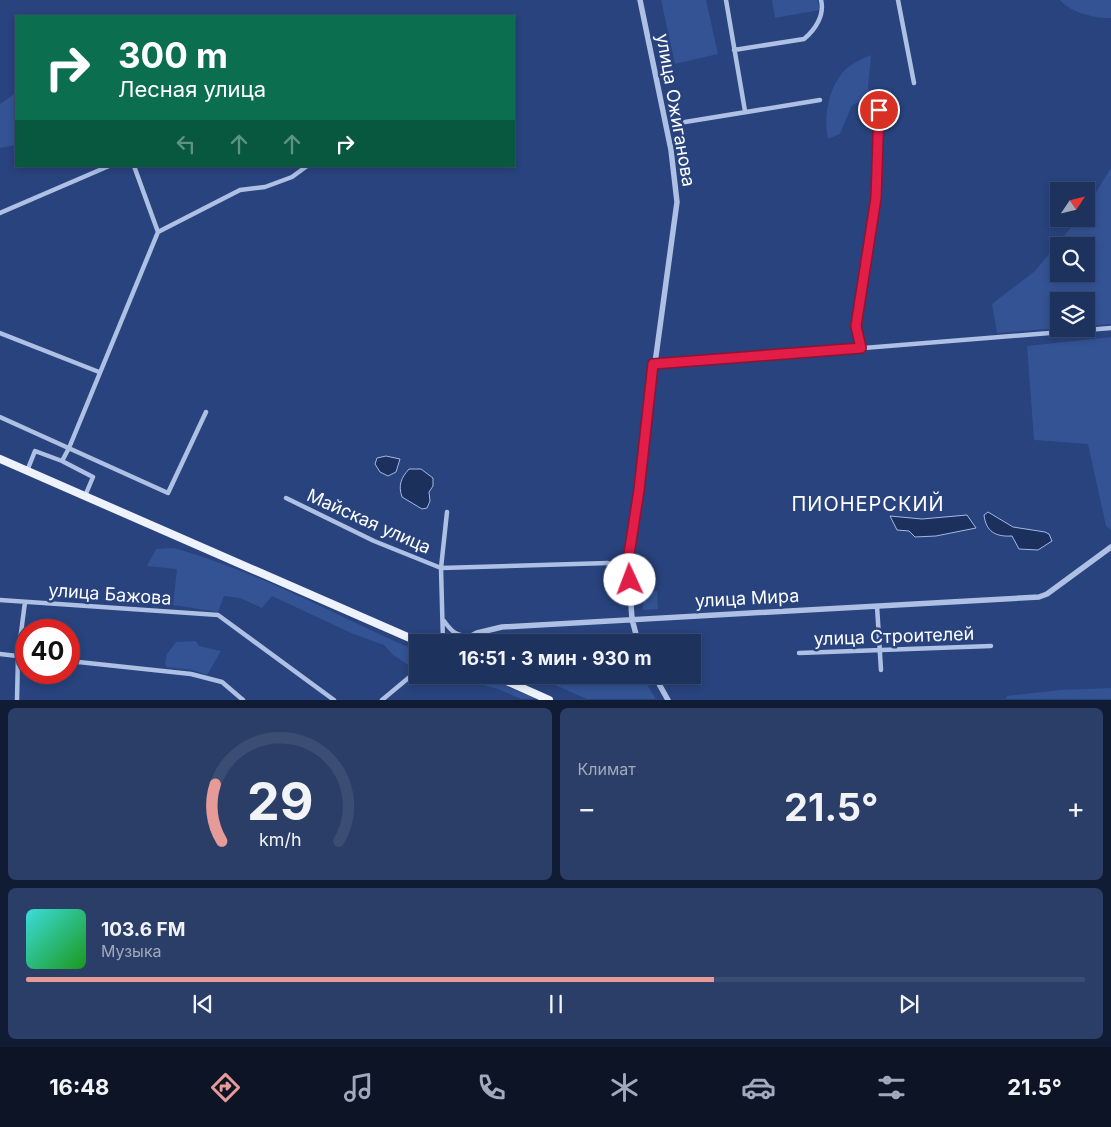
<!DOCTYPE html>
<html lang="ru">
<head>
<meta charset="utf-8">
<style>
	:root { --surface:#1e325e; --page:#2b3e67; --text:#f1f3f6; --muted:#a1aabc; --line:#3c4d73; --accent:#e69b98 }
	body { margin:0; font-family:Inter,sans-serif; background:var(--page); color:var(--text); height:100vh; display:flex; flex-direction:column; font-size:19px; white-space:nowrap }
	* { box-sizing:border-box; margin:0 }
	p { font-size:16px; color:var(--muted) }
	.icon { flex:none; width:28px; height:28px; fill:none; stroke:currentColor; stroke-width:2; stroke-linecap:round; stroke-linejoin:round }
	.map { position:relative; height:700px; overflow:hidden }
	.panel { display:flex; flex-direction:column; gap:8px; padding:8px; background:#101c34; flex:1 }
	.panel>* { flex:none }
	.guide { position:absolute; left:15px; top:15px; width:500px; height:152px; border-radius:0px; box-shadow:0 2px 8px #0003,0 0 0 1px var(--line); background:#0b6e4f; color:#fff; overflow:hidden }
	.needle { width:32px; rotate:55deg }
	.fabs { position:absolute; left:1050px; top:182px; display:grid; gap:10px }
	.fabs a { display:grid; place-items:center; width:45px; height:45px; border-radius:0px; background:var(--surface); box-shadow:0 2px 8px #0003,0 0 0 1px var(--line); font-size:25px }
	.speed { position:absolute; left:15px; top:619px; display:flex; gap:10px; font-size:25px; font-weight:700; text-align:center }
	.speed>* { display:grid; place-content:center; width:65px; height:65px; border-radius:50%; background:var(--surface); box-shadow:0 2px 8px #0003,0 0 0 1px var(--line); line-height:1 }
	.speed .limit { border:8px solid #d22; background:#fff; color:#111 }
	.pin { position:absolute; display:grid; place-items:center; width:42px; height:42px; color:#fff; margin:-21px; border:2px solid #fff; border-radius:50%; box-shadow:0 1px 5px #0007 }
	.me { position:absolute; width:55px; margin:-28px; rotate:358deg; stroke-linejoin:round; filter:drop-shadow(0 0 4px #0008) }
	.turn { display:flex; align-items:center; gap:18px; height:105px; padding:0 20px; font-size:22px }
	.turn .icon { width:65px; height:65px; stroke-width:2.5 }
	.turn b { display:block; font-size:35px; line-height:42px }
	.lanes { display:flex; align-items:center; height:48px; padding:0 20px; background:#0003; justify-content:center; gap:25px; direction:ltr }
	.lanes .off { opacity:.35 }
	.big { font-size:38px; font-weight:700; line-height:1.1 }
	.panel .widget { flex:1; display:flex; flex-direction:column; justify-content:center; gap:8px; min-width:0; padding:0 18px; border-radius:8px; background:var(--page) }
	.panel .dial { align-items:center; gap:0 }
	.dial svg { height:130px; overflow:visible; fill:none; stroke:var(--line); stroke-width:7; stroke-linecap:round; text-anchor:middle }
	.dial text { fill:var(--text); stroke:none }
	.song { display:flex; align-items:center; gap:15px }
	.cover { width:60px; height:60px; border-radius:8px; background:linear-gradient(135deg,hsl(180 70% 55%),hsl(120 70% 35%)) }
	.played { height:5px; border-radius:2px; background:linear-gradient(90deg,var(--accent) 65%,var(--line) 65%) }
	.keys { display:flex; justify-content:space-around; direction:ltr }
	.heat { display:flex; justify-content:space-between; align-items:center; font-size:28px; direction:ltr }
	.panel .tiles { flex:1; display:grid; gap:8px; grid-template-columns:1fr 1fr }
	.widget:last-child { grid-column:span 2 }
	.trip { position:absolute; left:409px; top:634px; width:292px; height:50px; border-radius:0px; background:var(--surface); box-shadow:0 2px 8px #0003,0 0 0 1px var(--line); font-weight:700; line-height:50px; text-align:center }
	.dock { display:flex; height:80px; justify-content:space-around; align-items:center; background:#0c1426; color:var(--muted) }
	.dock .icon { width:35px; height:35px }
	.dock .current { color:var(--accent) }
	.dock b { font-size:22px; color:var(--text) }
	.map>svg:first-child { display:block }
</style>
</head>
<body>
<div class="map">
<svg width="1111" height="700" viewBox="0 0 1111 700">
	<rect width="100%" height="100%" fill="#28437d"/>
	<!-- green -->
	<path fill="#335394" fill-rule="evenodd" d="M661,0h45l12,54 -43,10z
		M772,0h45l3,10 -45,8z
		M1060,0h51v18c-15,1 -42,-6 -51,-18z
		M871,55l-3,33 3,9 -19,8 -12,29 -12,5c-5,-22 1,-55 19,-71 6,-5 17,-10 24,-13z
		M16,93v52l-16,3v-44z
		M1111,168v156l-25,2v-25h-27v27l-62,5 -5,-29 43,-33 43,-52h8v-11zM1059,246h27v28h-27z
		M1111,337v193l-5,-4 -18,-82 -54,-4 -7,-94z
		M174,548c79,22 154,63 229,97l14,4v16l-4,3 -20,-13 -9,-10 -33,-12 -79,-37 -10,12 -22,-10 -16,-2 -6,16 -45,-7 4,-36 -30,-3 9,-17z
		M642,591h15l1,18 -15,1z
		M196,641l3,5 22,5 -14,24 -14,-5 -27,-3 -1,-3 2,-10 9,-12z
		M446,675h34l56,24h-15l-23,-10z
		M532,675h109l15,24h-69z
		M1111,688v11h-105l1,-3 53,-6z"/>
	<!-- water -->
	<path fill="#1c305e" stroke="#a3b9e5" d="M386,456l14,3 -4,13 -8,4 -8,-4 -5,-8 2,-6z
		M409,469h12l12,9v8l-4,6 1,9 -3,7 -5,1 -20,-12c-4,-12 -1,-19 7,-28z
		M988,512l25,15 32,5 4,2 3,7 -14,9 -19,-1 -7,-13c-16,1 -26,-4 -28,-21z
		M967,515l9,13 -40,8 -21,1 -6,-6 -12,-1 -7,-14 32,3z"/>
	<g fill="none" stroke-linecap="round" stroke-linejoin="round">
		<!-- minor -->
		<path stroke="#aec0e4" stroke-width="4.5" d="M726,0l19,111
			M898,0l16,83
			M734,50l70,-11c11,-9 21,-24 17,-39
			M685,122l135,-22
			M134,166l24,66
			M0,213l109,-47
			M0,333l99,39
			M861,348l-5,-22 20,-128 3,-88
			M653,365l458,-37
			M0,417l168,76 38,-81
			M62,461l7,-13 89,-216 82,-42 25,-3 27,-10 15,-11
			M27,471l8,-20 27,10 31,16 -8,19
			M286,498l88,43 67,27 167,-5
			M0,600l218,15 116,85
			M877,606l4,64
			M444,621c8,11 12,15 26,15
			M443,642l-2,-74 6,-56
			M799,653l192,-7
			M0,654l26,3
			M69,661l122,13 31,8 21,18
			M17,700l1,-44 7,-54
			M382,700l36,-30"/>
		<!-- tertiary -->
		<path stroke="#aec0e4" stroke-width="5.5" d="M460,642l17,-9 25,-6 537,-30 8,-3 64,-47
			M638,642l-6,-23 -4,-58 49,-359 -6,-52 -31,-150
			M654,675l14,25"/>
		<!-- primary -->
		<path stroke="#eef2fd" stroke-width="8" d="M0,459l419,183
			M493,675l56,25"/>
	</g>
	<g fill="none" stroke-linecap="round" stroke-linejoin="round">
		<defs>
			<path id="route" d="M630,580l-2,-19 11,-71 14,-126 208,-16 -5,-22 20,-128 3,-88"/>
		</defs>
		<!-- route casing -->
		<use href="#route" stroke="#92132f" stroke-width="12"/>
		<!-- route -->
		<use href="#route" stroke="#e11d48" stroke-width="9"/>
	</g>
	<g text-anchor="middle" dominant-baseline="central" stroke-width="5" stroke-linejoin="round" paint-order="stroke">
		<!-- street labels -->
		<g font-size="18" fill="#fff" stroke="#28437d">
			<text transform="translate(676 110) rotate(80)">улица Ожиганова</text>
			<text transform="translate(369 521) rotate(24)">Майская улица</text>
			<text transform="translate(110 594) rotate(4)">улица Бажова</text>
			<text transform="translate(747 598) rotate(-3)">улица Мира</text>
			<text transform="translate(894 636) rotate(-2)">улица Строителей</text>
		</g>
		<!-- quarter labels -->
		<g font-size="20" letter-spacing="1" fill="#fff" stroke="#28437d">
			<text x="868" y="504">ПИОНЕРСКИЙ</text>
		</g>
	</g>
</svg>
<div class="fabs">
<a><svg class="needle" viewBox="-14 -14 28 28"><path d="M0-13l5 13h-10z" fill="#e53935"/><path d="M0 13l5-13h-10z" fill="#a1aabc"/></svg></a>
<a><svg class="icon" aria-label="search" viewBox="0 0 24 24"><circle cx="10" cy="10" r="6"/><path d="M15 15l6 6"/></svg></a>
<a><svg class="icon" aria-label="layers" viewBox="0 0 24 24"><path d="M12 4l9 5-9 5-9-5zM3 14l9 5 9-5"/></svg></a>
</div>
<div class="speed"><div class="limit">40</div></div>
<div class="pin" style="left:879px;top:110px;background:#d93025"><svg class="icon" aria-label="arrive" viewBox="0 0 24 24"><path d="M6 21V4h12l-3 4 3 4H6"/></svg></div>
<svg class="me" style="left:630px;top:580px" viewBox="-20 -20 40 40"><circle r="19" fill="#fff"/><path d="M0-13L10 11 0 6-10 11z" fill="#e11d48"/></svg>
<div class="trip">16:51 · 3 мин · 930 m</div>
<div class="guide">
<div class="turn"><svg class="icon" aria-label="right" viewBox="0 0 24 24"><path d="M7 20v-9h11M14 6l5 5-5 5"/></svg><div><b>300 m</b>Лесная улица</div></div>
<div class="lanes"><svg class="icon off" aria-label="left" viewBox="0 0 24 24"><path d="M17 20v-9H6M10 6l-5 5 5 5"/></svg><svg class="icon off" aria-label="ahead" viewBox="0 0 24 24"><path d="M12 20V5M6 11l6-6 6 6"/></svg><svg class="icon off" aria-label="ahead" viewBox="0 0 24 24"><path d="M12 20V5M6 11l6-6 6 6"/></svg><svg class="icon" aria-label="right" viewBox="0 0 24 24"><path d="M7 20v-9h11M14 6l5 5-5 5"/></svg></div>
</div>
</div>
<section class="panel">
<div class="tiles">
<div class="widget dial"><svg viewBox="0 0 100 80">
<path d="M14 69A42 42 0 1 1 86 69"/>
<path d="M14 69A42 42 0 0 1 10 34" stroke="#e69b98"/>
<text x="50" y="56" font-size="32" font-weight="700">29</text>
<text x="50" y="72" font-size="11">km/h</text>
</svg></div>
<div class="widget"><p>Климат</p>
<div class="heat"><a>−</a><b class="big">21.5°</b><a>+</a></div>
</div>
<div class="widget">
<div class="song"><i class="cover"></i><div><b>103.6 FM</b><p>Музыка</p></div></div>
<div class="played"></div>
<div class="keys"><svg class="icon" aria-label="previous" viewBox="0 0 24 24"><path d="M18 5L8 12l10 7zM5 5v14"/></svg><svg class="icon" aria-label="pause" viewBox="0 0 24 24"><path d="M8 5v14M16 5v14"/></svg><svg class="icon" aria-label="next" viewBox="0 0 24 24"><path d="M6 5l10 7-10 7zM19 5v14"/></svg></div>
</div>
</div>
</section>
<nav class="dock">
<b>16:48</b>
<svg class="icon current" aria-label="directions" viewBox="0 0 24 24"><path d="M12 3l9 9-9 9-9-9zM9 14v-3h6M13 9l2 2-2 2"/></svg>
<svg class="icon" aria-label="music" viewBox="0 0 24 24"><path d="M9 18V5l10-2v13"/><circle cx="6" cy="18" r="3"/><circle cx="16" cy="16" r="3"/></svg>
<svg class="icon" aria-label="phone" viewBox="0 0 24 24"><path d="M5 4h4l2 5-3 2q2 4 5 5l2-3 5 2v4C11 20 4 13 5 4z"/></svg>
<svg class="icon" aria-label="climate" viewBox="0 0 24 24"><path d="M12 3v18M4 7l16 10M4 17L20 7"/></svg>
<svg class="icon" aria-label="car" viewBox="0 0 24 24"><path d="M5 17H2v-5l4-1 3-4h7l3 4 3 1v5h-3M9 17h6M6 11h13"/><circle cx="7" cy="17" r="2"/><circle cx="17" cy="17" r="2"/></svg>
<svg class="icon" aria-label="filters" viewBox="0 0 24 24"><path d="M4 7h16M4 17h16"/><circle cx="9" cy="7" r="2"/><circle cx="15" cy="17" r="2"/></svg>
<b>21.5°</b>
</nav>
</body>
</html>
